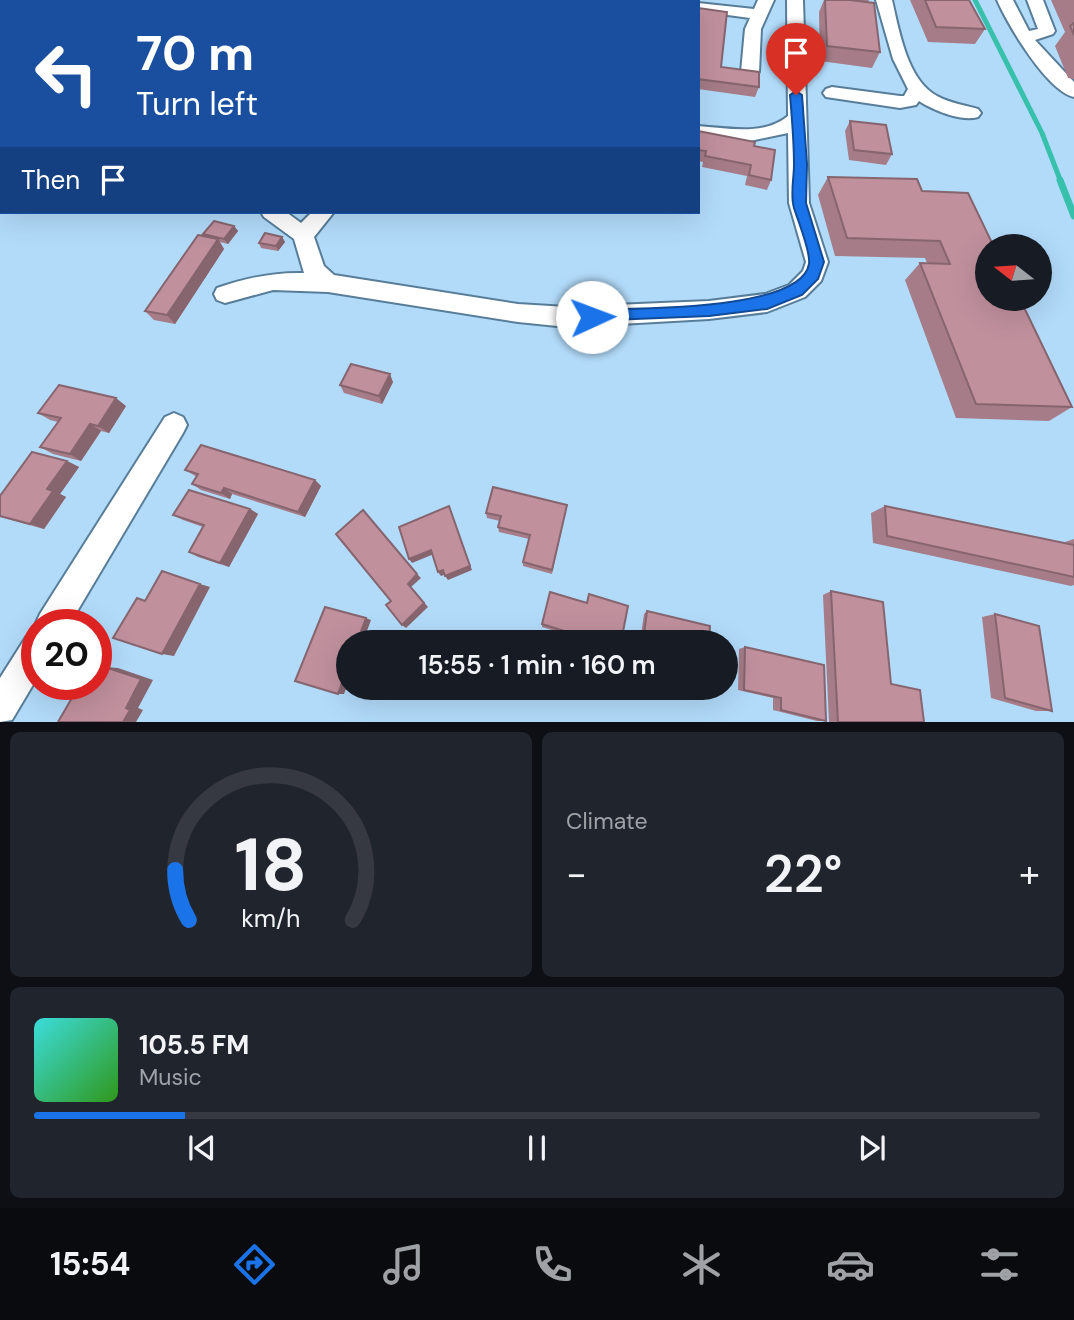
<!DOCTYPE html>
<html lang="en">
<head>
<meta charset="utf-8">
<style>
	:root { --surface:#171b24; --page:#20242c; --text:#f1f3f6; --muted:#9ea1a6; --line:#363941; --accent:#1a73e8 }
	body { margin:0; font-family:"DM Sans",sans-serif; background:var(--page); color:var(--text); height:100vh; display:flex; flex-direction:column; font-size:26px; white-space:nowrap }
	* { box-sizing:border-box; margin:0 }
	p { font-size:23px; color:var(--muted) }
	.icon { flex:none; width:38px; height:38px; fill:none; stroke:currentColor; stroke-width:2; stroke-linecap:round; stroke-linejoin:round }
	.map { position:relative; height:722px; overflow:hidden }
	.details { display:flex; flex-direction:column; gap:10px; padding:10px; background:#0d0f14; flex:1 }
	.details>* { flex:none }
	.banner { position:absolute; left:0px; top:0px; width:700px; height:214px; box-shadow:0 7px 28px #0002; background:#1a4fa0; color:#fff; overflow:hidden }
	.needle { width:46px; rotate:287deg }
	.tools { position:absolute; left:975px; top:234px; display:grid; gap:14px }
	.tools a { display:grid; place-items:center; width:77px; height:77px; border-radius:50%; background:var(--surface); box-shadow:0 7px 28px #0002; font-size:35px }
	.speed { position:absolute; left:21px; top:609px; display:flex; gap:14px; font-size:35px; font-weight:700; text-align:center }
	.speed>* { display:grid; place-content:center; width:91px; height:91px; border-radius:50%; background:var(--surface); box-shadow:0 7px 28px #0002; line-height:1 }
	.speed .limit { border:10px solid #d22; background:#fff; color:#111 }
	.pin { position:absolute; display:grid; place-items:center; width:60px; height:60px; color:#fff; margin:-72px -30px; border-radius:50% 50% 50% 0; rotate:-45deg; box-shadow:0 0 7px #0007 }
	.pin .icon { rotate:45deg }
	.me { position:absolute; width:77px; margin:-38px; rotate:88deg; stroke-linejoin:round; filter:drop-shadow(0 0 5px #0008) }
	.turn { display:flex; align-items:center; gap:24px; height:147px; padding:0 21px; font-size:32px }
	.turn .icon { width:91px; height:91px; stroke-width:2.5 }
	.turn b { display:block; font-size:49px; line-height:60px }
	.then { display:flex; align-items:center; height:66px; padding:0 21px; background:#0003; gap:14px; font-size:26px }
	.big { font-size:52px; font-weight:600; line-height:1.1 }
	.details .tile { flex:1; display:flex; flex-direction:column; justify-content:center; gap:10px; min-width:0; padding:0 24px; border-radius:10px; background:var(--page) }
	.details .dial { align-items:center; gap:0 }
	.dial svg { height:182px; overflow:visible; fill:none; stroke:var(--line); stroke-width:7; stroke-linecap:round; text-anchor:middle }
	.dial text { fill:var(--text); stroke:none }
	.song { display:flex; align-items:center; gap:21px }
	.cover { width:84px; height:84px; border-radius:10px; background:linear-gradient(135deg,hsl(180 70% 55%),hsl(110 70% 35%)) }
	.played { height:7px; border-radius:4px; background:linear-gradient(90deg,var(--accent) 15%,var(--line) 15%) }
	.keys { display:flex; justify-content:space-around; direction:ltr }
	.heat { display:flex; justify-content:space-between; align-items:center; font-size:38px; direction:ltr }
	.details .tiles { flex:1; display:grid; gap:10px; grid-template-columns:1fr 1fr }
	.tile:last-child { grid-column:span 2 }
	.trip { position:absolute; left:336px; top:630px; width:402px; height:70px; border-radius:35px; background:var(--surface); box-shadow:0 7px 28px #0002; font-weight:600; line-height:70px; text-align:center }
	.menu { display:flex; height:112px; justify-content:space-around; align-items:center; background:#090b0e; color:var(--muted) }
	.menu .icon { width:49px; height:49px }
	.menu .active { color:var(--accent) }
	.menu b { font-size:32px; color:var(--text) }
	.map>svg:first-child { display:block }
</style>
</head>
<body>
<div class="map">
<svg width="1074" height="722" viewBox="0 0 1074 722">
	<rect width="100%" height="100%" fill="#b2dbfa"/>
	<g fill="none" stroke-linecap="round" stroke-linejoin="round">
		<!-- stream-far1 -->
		<path stroke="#37c0ac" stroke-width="5" d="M975,0l67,133 19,49"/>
		<!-- stream -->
		<path stroke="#37c0ac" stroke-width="7" d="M1060,180l14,36"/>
		<defs>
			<path id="minor" d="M289,0h16l-17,2z
				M318,0h17l2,2h-17z
				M386,0h16l-17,2z
				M477,0h16l-17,2z
				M606,0h16v2h-16z
				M677,0h16v2h-16z
				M758,0h16l-13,29 -2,43 -9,5 -9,-5 4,-43 5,-11 -52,-7v-8l56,6z
				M787,0h16l6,203 19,59 -7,19 -16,16 -38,15 -58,7 -142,8 -49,-5 -190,-30 -55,-2 -48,13 -8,-3 -3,-6 3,-6c29,-10 56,-16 87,-15l-10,-34 -30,-22 -3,-5h25l15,11 11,-11h22l-20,25 10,29 10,9 184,29 49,3 142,-6 56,-7 24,-9 14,-14 3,-9 -17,-59 -1,-70 -38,8 -52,-3v-12c30,2 66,10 90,-10z
				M876,0h16c7,30 15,80 45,96 13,7 27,9 41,13l3,4 -3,4c-17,5 -45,-7 -59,-16l-3,4 -16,3 -74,-11 -3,-4 3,-4 6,-2 68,9h4l4,-7 -15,-30z
				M997,0h16l16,31 9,-2 -11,-29h16l12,31 -2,3 -18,6 39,42v15c-27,-6 -66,-72 -77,-97z
				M174,413l9,4 4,8 -4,8 -114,192h-32v3l-2,-3 5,-11 125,-197z
				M37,632v46l-25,42 -12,2v-44l26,-41z"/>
		</defs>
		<!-- minor casing -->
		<use href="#minor" stroke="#577d99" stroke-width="4"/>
		<!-- minor -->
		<use href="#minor" fill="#fff" fill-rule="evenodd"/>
	</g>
	<!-- wall -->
	<path fill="#a57c87" d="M28,0h150l1,2h-150z
		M824,0h45l-1,2 12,50 -8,16 -52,-7 -1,-49z
		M910,0h59l16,29 -10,15 -47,-2z
		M1051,0h23v79l-6,-1 -13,-32 10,-14z
		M698,8l23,59 38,20 -4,10 -57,-8z
		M850,121l42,33 -6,11 -37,-5 -4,-29z
		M698,131l56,15 17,34 -4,10 -22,-5 2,-9 -45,-9 1,-5 -5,-1z
		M828,177l94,14 150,216 -23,14 -93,-3 -51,-138 15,-17h7l-2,-5 -90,-2 -17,-61z
		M234,226l4,5 -10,13 -8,-2 4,7 -49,75 -21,-4 -9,-9 60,-74 -2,-3z
		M282,237l3,5 -7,9 -17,-3 -2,-5z
		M393,382l-11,22 -38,-11 -4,-8z
		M126,406l-17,27 -8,-2 -20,30 -28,-7 -13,-7 18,-25 -8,-2 -12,-7z
		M67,461l12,6 -19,27 6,3 -22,32 -44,-12v-21z
		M185,470l130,10 6,6 -16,31 -73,-23 -2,5 -29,-9 -9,-6 5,-7z
		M885,506l180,37v-1l9,-3v46l-3,1 -198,-43 -2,-30z
		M250,509l8,5 -29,53 -31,-10 -9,-5 14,-25 -20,-7 -10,-5z
		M566,511l-14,63 -29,-8v-4l6,-23 -30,-7 -1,-5 2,-6 -13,-3 -1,-5z
		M831,591l60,93 33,38h-95l-6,-127z
		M589,594l32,48h-30l-49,-15v-3l44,-21z
		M647,611l62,31h-69l4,-28z
		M995,614l57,97h-16l-45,-13 -9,-81z
		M745,647l81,74h-9l-44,-11v-12l-35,-8 1,-41z"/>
	<!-- shaded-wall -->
	<path fill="#86656e" d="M54,0h18l1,2h-17z
		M234,226l4,5 -10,13 -4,-5z
		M282,237l3,5 -7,9 -2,-5z
		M218,239l6,10 -49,75 -8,-9z
		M390,374l3,8 -11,22 -3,-8z
		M116,398l10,8 -17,27 -11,-7z
		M90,424l11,7 -20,30 -11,-7z
		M67,461l12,6 -19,27 6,3 -22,32 -14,-5 17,-35z
		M315,480l6,6 -16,31 -7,-5z
		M224,488l8,6 -2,5 -9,-6z
		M250,509l8,5 -29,53 -9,-4z
		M451,512l21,58 -24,10 -3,-4z
		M431,550l3,4 -22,9 -3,-4z
		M443,570l3,4 -5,2 -3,-4z
		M417,574l4,4 -10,9 17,20 -22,21 -4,-3 6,-41z
		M200,584l10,3 -36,69 -12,-2z
		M366,618l5,2 -8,22h-6z
		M348,665v18l-4,11h-6z
		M105,667l13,1 35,12 -15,28 5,2 -7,12h-13l3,-14z"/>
	<!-- building -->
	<path fill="#c0909d" stroke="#86656e" stroke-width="2" d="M69,0h104l-2,2h-104z
		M187,0h35l-2,2h-35z
		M305,0h9l12,2h-23z
		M395,0h37l11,2h-50z
		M515,0h16l-1,2h-16z
		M542,0h26l15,2h-42z
		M621,0h55l-1,2h-54z
		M825,0h25l24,3 6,49 -53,-6z
		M925,0h44l16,29 -49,-2z
		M698,8l29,4 -6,55 38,5v15l-61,-8z
		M1074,23v12l-4,-9z
		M850,121l36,4 6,29 -38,-4z
		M698,131l57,11 -1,4 21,4 -4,30 -22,-5 2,-10 -46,-9 1,-5 -8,-1z
		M828,177l89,2 5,12 46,2 26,54h-7v52h33l52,108 -96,-3 -56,-141 30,1 -10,-23 -93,-3z
		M214,221l20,5 -10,13 -21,-5z
		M265,233l17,4 -6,9 -17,-3z
		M198,235l20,4 -51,76 -22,-4z
		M351,364l39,10 -11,22 -39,-11z
		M59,385l57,13 -18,28 -8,-2 -20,30 -30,-7 21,-29 -23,-5z
		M201,445l114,35 -17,32 -74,-24 -3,5 -29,-9 6,-10 -13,-4z
		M32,452l35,9 -20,28 6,2 -23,33 -30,-8v-20z
		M493,487l74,18 -15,65 -29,-8 7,-27 -32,-8 3,-11 -15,-3z
		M189,490l61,19 -30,54 -31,-11 15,-27 -31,-10z
		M449,506l21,60 -25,10 -2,-6 -5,2 -7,-22 -22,9 -10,-32z
		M885,506l189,39v32l-187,-41z
		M363,510l54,64 -9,10 16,19 -22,22 -16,-20 5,-4 -55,-67z
		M162,571l38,13 -38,70 -49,-16 24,-40 8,3z
		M831,591l52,11 8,82 29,6 4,32h-86z
		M550,592l37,11 2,-9 39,12 -7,36h-22l-57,-18z
		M325,607l41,11 -9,24h-9v23l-10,29 -43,-13z
		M647,611l63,15 -1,16h-66z
		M995,614l44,12 13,85 -47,-13z
		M745,647l79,18 2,56 -45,-11v-12l-37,-8z
		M105,667l36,12 -15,29 4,2 -7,12h-65l22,-38h16v-6h3z"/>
	<!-- route -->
	<path fill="#1a73e8" stroke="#114b97" stroke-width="2" d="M796,91l6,4 5,69 -1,39 18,59 -6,17 -16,16 -35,14 -58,7 -123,5 -2,-4 8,-7c39,-2 209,2 217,-46 2,-12 -11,-43 -15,-56 -4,-14 0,-29 0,-43 0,-23 -2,-47 -4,-70z"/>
</svg>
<div class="tools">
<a><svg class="needle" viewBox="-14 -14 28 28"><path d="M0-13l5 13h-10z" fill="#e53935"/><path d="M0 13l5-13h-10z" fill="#9ea1a6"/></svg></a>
</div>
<div class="speed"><div class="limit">20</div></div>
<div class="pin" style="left:796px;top:95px;background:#d93025"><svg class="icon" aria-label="arrive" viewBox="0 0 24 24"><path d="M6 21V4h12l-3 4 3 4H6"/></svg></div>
<svg class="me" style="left:592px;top:317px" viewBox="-20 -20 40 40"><circle r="19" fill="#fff"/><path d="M0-13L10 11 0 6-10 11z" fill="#1a73e8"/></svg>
<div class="trip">15:55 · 1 min · 160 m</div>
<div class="banner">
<div class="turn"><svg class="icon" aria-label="left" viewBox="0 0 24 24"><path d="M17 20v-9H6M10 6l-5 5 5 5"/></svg><div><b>70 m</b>Turn left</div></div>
<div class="then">Then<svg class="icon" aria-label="arrive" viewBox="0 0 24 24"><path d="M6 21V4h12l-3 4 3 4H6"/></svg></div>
</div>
</div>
<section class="details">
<div class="tiles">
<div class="tile dial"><svg viewBox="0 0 100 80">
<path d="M14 69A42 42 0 1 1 86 69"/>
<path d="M14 69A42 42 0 0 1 8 47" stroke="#1a73e8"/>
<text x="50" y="56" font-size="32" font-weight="700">18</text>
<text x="50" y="72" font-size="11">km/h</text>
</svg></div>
<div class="tile"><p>Climate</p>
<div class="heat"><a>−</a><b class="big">22°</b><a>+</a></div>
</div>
<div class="tile">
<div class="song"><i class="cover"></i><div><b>105.5 FM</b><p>Music</p></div></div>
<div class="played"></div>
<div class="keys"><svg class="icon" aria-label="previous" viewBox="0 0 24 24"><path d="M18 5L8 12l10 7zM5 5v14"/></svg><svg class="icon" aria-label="pause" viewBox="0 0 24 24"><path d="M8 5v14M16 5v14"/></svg><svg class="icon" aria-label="next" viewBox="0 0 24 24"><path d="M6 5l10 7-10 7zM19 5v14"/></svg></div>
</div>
</div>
</section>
<nav class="menu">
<b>15:54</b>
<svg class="icon active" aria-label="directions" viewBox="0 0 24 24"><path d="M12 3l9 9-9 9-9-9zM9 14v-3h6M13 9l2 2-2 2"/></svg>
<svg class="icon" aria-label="music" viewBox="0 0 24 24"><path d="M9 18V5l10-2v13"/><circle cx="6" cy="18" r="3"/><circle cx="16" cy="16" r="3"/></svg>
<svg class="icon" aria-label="phone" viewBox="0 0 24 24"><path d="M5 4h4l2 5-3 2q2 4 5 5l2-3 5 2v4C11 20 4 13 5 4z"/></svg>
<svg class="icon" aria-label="climate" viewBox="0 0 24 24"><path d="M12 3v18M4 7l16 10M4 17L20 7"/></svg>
<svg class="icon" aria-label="car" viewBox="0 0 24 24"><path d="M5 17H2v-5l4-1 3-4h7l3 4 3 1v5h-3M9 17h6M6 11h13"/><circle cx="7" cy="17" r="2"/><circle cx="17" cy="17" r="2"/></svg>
<svg class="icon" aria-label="filters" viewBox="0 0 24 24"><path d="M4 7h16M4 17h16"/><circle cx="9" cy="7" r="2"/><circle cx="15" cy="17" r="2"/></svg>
</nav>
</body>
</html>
